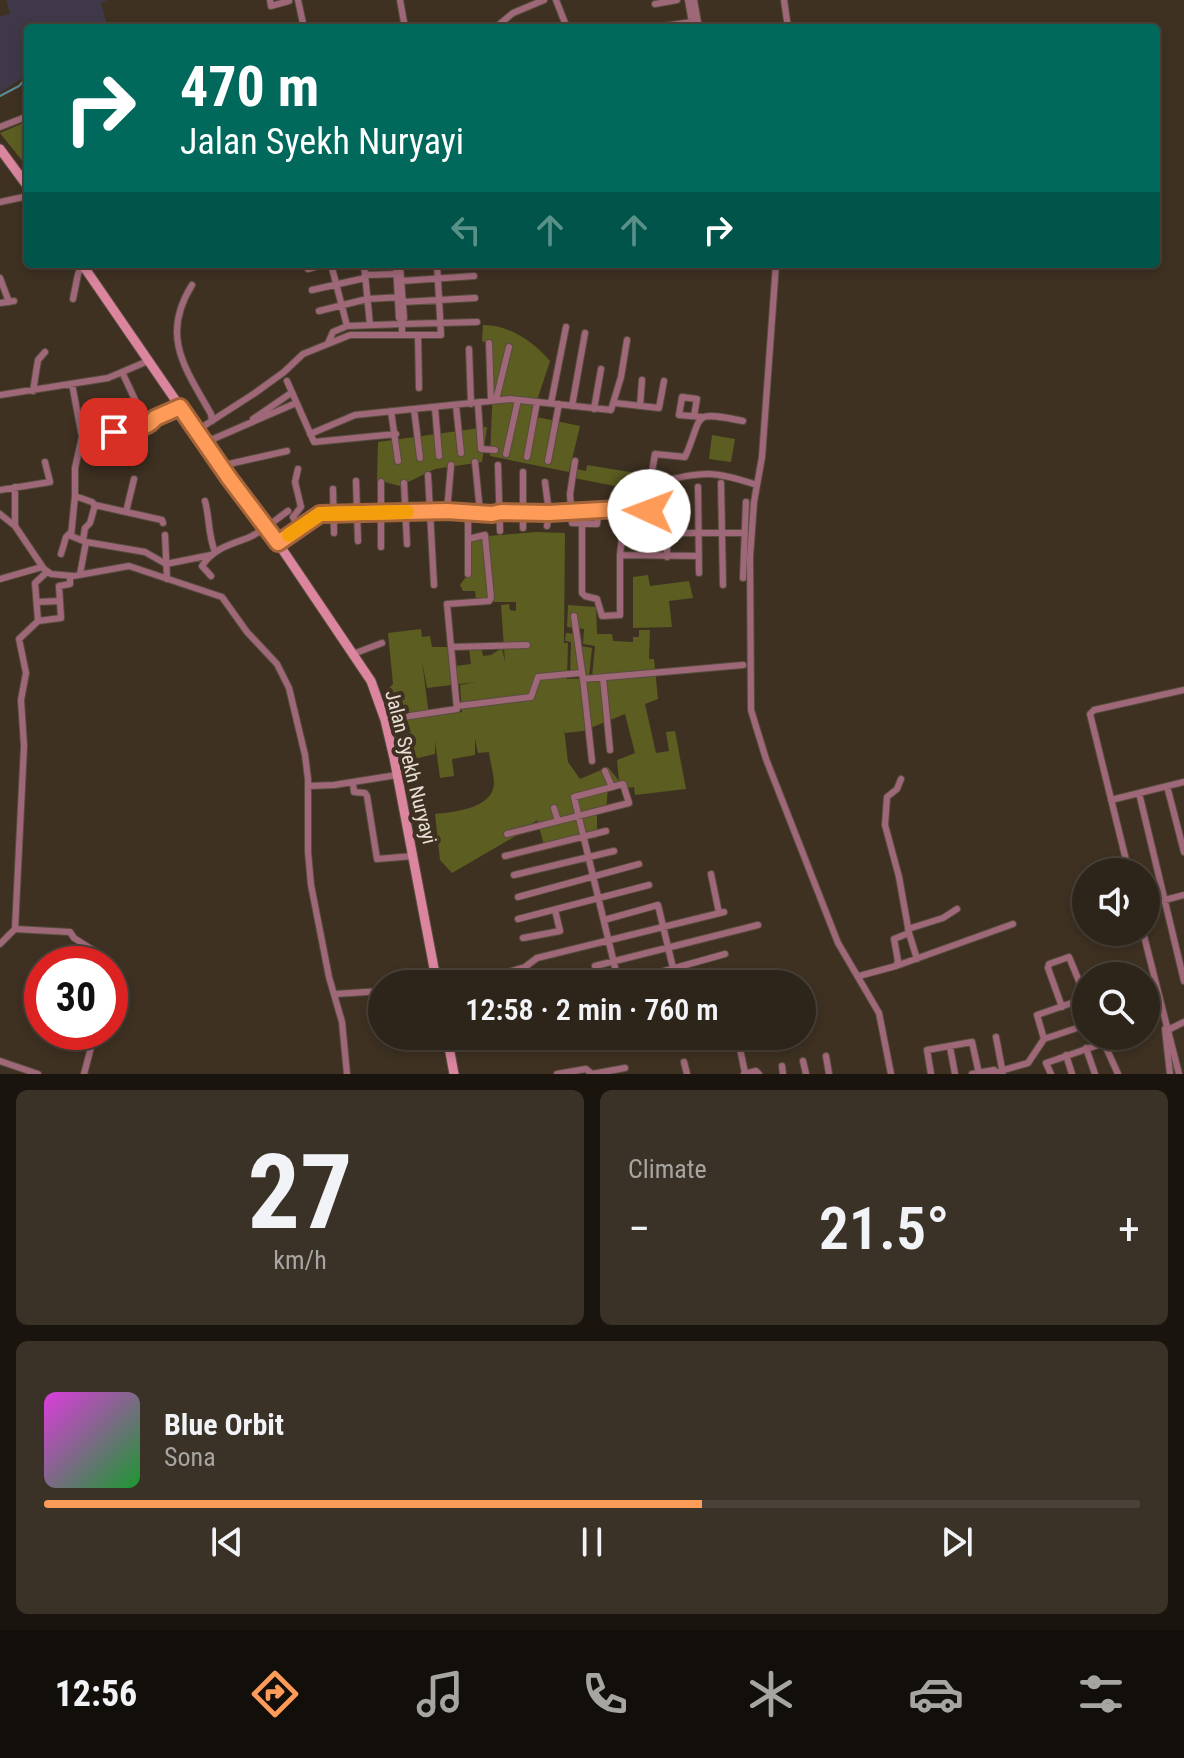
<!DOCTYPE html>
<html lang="en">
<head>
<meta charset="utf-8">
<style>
	:root { --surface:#2e251a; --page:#3a3127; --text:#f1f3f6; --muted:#a7a5a2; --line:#494239; --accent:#fe9b58 }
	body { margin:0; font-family:"Roboto Condensed",sans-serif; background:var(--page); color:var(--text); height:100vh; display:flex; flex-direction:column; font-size:30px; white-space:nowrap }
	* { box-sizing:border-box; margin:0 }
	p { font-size:26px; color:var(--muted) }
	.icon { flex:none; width:44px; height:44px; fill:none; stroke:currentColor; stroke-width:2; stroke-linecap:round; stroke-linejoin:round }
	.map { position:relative; height:1074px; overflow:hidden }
	.sheet { display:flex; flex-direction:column; gap:16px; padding:16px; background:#19140e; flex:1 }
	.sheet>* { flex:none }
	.banner { position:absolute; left:24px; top:24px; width:1136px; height:244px; border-radius:8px; box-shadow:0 4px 12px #0003,0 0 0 2px var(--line); background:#00695c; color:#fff; overflow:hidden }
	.controls { position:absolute; left:1072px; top:858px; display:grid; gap:16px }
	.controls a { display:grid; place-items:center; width:88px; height:88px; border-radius:50%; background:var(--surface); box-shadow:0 4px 12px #0003,0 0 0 2px var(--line); font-size:40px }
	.speed { position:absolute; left:24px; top:946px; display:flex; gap:16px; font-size:40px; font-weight:700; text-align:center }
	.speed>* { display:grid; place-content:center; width:104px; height:104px; border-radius:50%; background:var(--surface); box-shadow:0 4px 12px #0003,0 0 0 2px var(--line); line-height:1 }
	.speed .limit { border:12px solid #d22; background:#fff; color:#111 }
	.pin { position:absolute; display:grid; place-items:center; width:68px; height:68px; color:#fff; margin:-34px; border-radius:16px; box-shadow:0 4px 12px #0006 }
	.me { position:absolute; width:88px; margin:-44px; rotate:272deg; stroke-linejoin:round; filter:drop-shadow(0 0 6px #0008) }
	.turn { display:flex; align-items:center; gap:28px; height:168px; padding:0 24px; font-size:36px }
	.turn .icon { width:104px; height:104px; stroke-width:2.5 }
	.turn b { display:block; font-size:56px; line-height:68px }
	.lanes { display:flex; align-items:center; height:76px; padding:0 24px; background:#0003; justify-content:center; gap:40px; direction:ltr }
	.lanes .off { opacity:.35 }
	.big { font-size:60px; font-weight:600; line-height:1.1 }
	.sheet .tile { flex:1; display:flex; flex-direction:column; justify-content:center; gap:12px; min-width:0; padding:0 28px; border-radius:12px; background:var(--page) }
	.sheet .dial { align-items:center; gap:0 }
	.dial b { font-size:104px; line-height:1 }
	.song { display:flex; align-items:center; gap:24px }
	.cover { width:96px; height:96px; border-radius:12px; background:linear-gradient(135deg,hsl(300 70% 55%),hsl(130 70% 35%)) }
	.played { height:8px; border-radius:4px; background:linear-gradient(90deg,var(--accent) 60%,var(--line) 60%) }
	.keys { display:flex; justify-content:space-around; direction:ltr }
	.heat { display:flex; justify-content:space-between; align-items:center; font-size:44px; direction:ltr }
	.sheet .tiles { flex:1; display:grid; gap:16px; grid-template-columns:1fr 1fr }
	.tile:last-child { grid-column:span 2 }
	.trip { position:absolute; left:368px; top:970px; width:448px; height:80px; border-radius:40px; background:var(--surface); box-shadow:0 4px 12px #0003,0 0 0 2px var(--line); font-weight:600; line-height:80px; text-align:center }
	.tab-bar { display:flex; height:128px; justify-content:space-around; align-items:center; background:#120f0a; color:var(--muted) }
	.tab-bar .icon { width:56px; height:56px }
	.tab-bar .on { color:var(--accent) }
	.tab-bar b { font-size:36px; color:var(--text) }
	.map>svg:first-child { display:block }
</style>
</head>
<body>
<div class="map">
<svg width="1184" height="1074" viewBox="0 0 1184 1074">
	<rect width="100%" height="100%" fill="#3e3122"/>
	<!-- industrial -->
	<path fill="#3e3849" d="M6,0h102l-7,3 7,25h-80v46l-28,19v-77l10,-2z"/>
	<!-- green -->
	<path fill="#5c5d21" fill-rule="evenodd" d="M28,121v47l-28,-35z
		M483,325c25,-1 52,18 67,36l-18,55 48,10 -11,46 -79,-16 3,-71 -6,-42 -5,-2z
		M487,427l-5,35 -47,7 -35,17 -23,-6 1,-38z
		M712,435l23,4 -4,23 -22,-3z
		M587,465l61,10 -3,17 -71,-14 3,-9 9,2z
		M536,532l29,1 -1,110h4l-1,36 38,-1 -13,-1 3,-31 -12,-2 1,-15 -17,-2 1,-22 28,2 1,27h15l1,7 20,1v-5h6v-7h11l-1,29h5l4,40 -13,5 11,49 13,-2 -3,-19 9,-1 11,58 -51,6 -1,-8 -14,2v-6l-12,4 -2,25 -9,1v25l-53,7 -7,-25 -23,17 -62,36 -12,-13 -5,-46c18,-2 57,-5 59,-30 0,-10 -4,-22 -5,-32l-11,1 -3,-14v16l-23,4 2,17 -14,2 -5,-37v13l-38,9 -5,-26 19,-5 -9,-27 -11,3 -3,-9 -5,-5 10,-10 -5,-51 33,-4 1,8 8,-1 2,11h19l4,19 16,-2 -2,-16 12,-1 2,9 8,-1 11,-7 3,14 -4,-57 8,-1 1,6 6,1v-9h-22l-6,-66zM422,661l5,27 48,-6 -15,3 2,27 -38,5 5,-1zM625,714l10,39 -18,7 2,21 -11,-14 -28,12 -12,-17 -4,-33 1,4 18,-2z
		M484,536l5,63 -13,1 -1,-9h-12l-3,-6 8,-11 2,-33z
		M648,575l2,11 39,-5 4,17 -24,3 3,26 -39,1v-51z
		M566,633l15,1 1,12 10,2 -3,28 -19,1 1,-35 -6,-1z"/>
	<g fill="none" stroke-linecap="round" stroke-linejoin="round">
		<!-- stream -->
		<path stroke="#588a99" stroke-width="2" d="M0,96l19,-10 9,-10"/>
		<defs>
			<path id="street" d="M270,0l1,6 18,-5
				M298,0l6,28
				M400,0l5,28
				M556,0l11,28
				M688,0l5,28
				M694,0l5,28
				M784,0l4,28
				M655,4l22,-4
				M658,27l34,-5
				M495,28l18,-15 31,-13
				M0,127l28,-11
				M0,202l28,-6
				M331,264l16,62
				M364,264l6,61
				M396,264l3,54 3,3
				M776,264l-14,193 -8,45 -4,55 1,153 15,49 72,184 41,70 12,61
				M400,266l4,52 -2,3
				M308,269l17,-5
				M365,275l33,-1
				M0,278l9,24
				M401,281l73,-5
				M192,285c-32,51 -7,83 19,129l1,7
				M312,290l53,-12
				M73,299l5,-25 5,-10
				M403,302l72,-4
				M0,303l14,-2
				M319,311l48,-12 35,-2
				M402,321v3l75,-2
				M418,335l1,53
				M328,343l5,-11 14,-6 55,-2v11
				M489,343l2,58
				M469,349l2,55
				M123,374l14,30
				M287,381l27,61 82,-8
				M72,384l10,53 -7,31v28l-4,40 15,6 59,10 21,12 45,-9
				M33,391l5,-31 7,-8
				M0,395l108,-17 40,-17
				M496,400l13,-53
				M551,403l15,-76
				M615,403l44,5 5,-27
				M478,404l3,45 14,1
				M456,406l5,47
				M572,406l13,-73
				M640,406l2,-26
				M435,408l4,48
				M414,409l6,49
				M594,409l7,-40
				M391,411l7,50
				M694,416l3,-17 -15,-2 -3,18 23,2
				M253,419l38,-26
				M196,431l59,-38 29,-21 19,-18 47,-19h91l-4,-71
				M82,434l30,-1 34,-6 9,-9 25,-11
				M310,434l45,-19 155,-16 101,11 10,-33 6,-37
				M204,443l92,-40
				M506,454l12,-54
				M527,457l10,-55
				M548,461l11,-57
				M575,461l-5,33 2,29 25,1 2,-14
				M475,462l5,50
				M498,465l2,66
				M220,466l67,-15
				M298,469l-3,13 6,25 -8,10 6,11
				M523,472v56
				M428,475l6,110
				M356,481l2,60
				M381,482v65
				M545,482l4,31 -2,13
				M404,483l3,61
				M721,483l2,102
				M651,484c49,-11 56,-16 106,1
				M15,487v39
				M698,487l1,86
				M333,489l1,44
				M0,490l50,-8 -5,-20
				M675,491l4,44
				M75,496l17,6 3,3 -5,18 -5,5 -2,12
				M205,501c5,19 3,34 10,51
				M95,505l31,7 8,-33
				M646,508l9,-54 30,3c19,-42 4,-47 58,-36
				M447,511l4,-46
				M126,512l36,8 1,3
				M468,512v62
				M0,514l15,12 29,43 7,5 22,2 56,-10 93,31 25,35 30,32 12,24 16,67 3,24v73l3,33 18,92 13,45 5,52
				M582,525v68l3,3 12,3 5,17 18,-1v-60l5,-46
				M667,534v23
				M165,535l2,44
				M468,539l17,-4 6,63 -2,3 -42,3 4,43 76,-2
				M278,543l42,-29 127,-3 45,3 9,-2 48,1 97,-5 3,3 1,22h95
				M61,554l5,-17 4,-4
				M620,555l78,1
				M80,574l6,-32
				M211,576l-9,-10c10,-16 26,-21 43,-27 15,-5 30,-19 43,-28
				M743,578l3,-76
				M0,579l42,-12
				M37,602l23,-1
				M574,616l9,63 160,-14
				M38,621l23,-3 -2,-32 11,-2v-8
				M353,654l29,-11
				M603,678l7,72
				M583,679l9,82
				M458,706l73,-9 7,-20 42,-4
				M386,724l17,-7 54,-8 -6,-62
				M605,771l7,16 -38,10 45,187
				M353,782l1,10 11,1 2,3 10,63 37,-3
				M308,786l26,-1 63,-10
				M1167,786l17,66
				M1139,793l45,188
				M1111,800l73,-18
				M554,808l4,13
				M507,834l122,-31 -6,-19 -11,3
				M505,856l101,-25
				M1129,872l-39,-158 4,-4 90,-20
				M711,874l8,39
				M514,875l100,-24
				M518,897l121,-33
				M1146,905l38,-10
				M518,919l131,-34
				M604,920l54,-15 15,63
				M15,929l55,3 4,6 33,21 2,5
				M908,929l35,-11 14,-9
				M1143,932l36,142
				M909,933l8,26
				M523,938l37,-7 -5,-21
				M0,944l15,-15 9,-183 -3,-46 5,-27 -7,-34 19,-18 -3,-38 12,-11
				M595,966l163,-41
				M896,966l117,-42
				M859,976l37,-10 2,-5 -4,-22 15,-6 -10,-56 -14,-52 2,-28 10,-8 4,-10
				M423,984l13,-3
				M469,984l56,-17 12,-9 187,-46
				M641,984l-2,-6 86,-24
				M335,994l47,-3
				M1165,1029l5,45
				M1166,1031l18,-9
				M996,1037l7,37
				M1044,1039l-7,-24 49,-17 -17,-41 -20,7 -1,4 14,39
				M739,1044l6,29
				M950,1047l5,27
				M1086,1048l9,26
				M1066,1055l6,19
				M826,1056l3,18
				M0,1061l38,13
				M803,1061l3,13
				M684,1062l3,12
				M782,1066l1,8
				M84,1074l11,-42
				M557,1074l29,-5 6,5
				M592,1074l33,-6
				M744,1074l12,-3 3,3
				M931,1074l-4,-24 45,-8 7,32
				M972,1074l22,-4
				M990,1074l38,-11 16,-24 42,-14
				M1051,1074l-5,-11 58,-20 14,31"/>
			<path id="secondary" d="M0,149l28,38
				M82,264l147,214 49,65 93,138 14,39 9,38 43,226
				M447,1036l7,38"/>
		</defs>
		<!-- street casing -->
		<use href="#street" stroke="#594d3f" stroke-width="8"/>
		<!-- secondary casing -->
		<use href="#secondary" stroke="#594d3f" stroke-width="11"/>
		<!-- street -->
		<use href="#street" stroke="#9f6878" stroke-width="6"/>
		<!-- secondary -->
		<use href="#secondary" stroke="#db859f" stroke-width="9"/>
	</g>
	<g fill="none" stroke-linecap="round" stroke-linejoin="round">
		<defs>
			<path id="route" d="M114,432c15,-5 33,-1 41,-14l25,-11 49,71 49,65 42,-29 127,-3 45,3 9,-2 48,1 87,-5 13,3"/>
		</defs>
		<!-- route casing -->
		<use href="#route" stroke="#a56539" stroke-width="20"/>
		<!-- route -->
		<use href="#route" stroke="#fe9b58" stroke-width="14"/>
		<!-- slow -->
		<path stroke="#f59e0b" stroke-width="14" d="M289,535l31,-21 87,-2"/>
	</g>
	<g text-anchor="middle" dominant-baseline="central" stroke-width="8" stroke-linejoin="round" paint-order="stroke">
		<!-- street labels -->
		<g font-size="20" fill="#e8dfd6" stroke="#3e3122">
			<text transform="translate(411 767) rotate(76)">Jalan Syekh Nuryayi</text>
		</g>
	</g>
</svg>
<div class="controls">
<a><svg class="icon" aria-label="sound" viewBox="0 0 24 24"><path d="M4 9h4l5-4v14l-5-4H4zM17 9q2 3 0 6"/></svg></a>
<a><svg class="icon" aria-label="search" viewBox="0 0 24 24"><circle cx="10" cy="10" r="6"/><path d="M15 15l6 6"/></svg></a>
</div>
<div class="speed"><div class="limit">30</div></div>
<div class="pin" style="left:114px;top:432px;background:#d93025"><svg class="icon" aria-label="arrive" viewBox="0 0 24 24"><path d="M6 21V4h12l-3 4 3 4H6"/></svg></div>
<svg class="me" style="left:649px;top:511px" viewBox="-20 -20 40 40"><circle r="19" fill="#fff"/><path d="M0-13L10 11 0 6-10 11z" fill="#fe9b58"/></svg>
<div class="trip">12:58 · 2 min · 760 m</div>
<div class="banner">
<div class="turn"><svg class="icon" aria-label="right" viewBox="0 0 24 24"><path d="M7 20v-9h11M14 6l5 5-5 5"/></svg><div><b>470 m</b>Jalan Syekh Nuryayi</div></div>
<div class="lanes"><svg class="icon off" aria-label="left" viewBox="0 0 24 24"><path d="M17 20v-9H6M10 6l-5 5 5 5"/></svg><svg class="icon off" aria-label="ahead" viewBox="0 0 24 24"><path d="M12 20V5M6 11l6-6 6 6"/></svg><svg class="icon off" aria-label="ahead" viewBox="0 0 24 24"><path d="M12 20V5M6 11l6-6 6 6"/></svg><svg class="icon" aria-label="right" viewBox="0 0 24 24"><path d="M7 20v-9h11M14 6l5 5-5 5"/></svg></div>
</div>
</div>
<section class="sheet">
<div class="tiles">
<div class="tile dial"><b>27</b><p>km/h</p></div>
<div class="tile"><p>Climate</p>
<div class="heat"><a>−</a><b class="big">21.5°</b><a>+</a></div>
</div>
<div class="tile">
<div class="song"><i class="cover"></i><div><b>Blue Orbit</b><p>Sona</p></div></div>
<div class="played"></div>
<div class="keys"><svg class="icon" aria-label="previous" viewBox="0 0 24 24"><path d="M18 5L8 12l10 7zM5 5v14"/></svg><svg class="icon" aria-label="pause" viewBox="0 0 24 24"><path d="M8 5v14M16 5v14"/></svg><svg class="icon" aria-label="next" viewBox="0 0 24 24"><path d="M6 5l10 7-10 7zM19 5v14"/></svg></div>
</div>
</div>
</section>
<nav class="tab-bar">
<b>12:56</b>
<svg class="icon on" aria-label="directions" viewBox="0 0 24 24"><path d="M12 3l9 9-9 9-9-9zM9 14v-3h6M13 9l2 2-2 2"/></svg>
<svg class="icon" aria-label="music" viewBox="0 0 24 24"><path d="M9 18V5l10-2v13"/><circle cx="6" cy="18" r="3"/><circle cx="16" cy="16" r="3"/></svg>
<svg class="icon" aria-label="phone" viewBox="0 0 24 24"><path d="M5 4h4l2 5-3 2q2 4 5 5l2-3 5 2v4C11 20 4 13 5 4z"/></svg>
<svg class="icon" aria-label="climate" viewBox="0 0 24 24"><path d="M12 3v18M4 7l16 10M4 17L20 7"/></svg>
<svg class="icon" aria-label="car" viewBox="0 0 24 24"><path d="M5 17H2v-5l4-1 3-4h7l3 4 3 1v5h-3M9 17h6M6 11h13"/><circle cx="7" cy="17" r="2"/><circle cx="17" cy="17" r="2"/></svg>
<svg class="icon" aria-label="filters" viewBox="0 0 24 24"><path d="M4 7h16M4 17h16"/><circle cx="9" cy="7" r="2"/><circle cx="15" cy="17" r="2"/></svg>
</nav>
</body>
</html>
